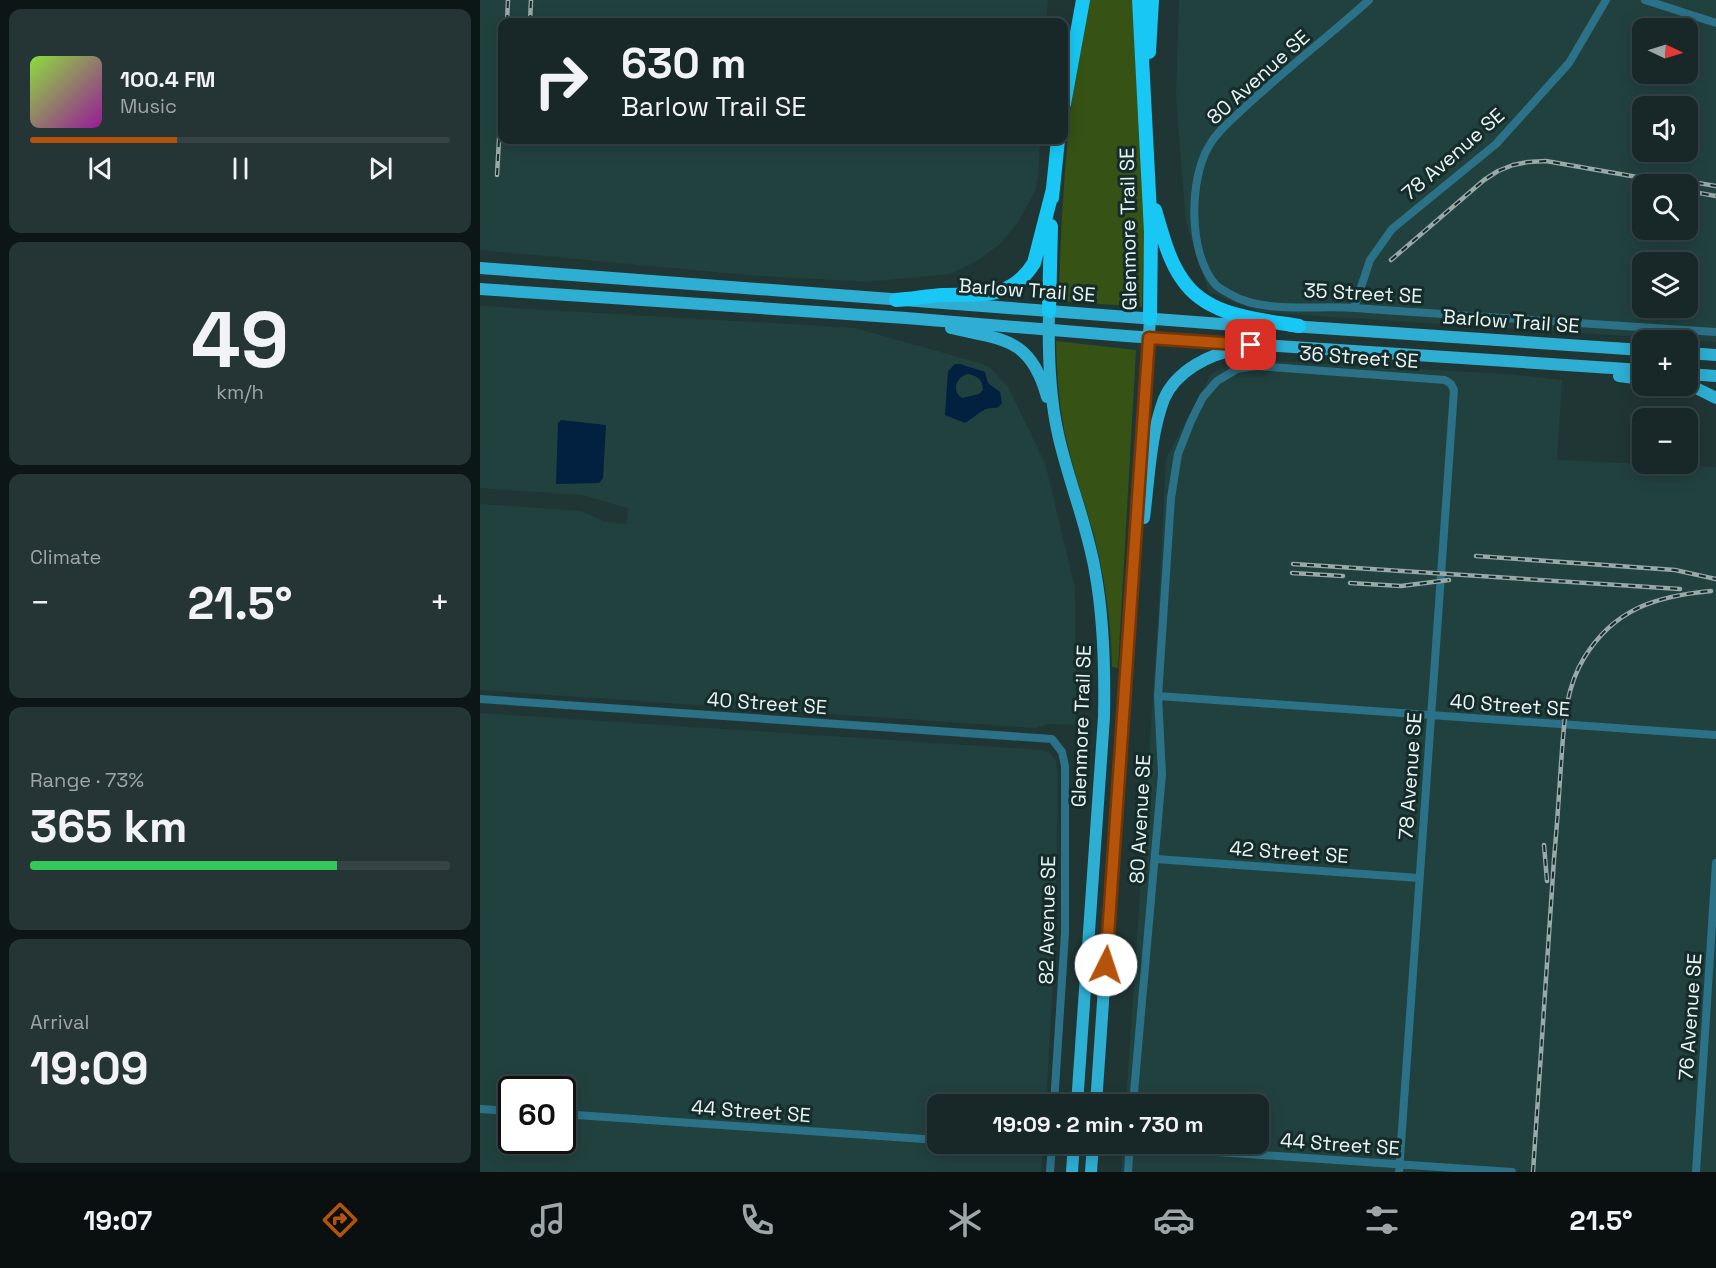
<!DOCTYPE html>
<html lang="en">
<head>
<meta charset="utf-8">
<style>
	:root { --surface:#182828; --page:#253434; --text:#f1f3f6; --muted:#9fa6a8; --line:#364445; --accent:#b45309 }
	body { margin:0; font-family:"Space Grotesk",sans-serif; background:var(--page); color:var(--text); height:100vh; display:flex; flex-direction:column; font-size:22px; white-space:nowrap }
	* { box-sizing:border-box; margin:0 }
	p { font-size:20px; color:var(--muted) }
	.icon { flex:none; width:33px; height:33px; fill:none; stroke:currentColor; stroke-width:2; stroke-linecap:round; stroke-linejoin:round }
	.map { position:relative; flex:1; overflow:hidden }
	.panel { display:flex; flex-direction:column; gap:9px; padding:9px; background:#0d1616; width:480px }
	.panel>* { flex:none }
	.banner { position:absolute; left:18px; top:18px; width:570px; height:126px; border-radius:12px; box-shadow:0 3px 15px #0003,0 0 0 2px var(--line); background:#182828; color:var(--text); overflow:hidden }
	.needle { width:39px; rotate:94deg }
	.tools { position:absolute; left:1152px; top:18px; display:grid; gap:12px }
	.tools a { display:grid; place-items:center; width:66px; height:66px; border-radius:12px; background:var(--surface); box-shadow:0 3px 15px #0003,0 0 0 2px var(--line); font-size:30px }
	.speed { position:absolute; left:18px; top:1076px; display:flex; gap:12px; font-size:30px; font-weight:700; text-align:center }
	.speed>* { display:grid; place-content:center; width:78px; height:78px; border-radius:50%; background:var(--surface); box-shadow:0 3px 15px #0003,0 0 0 2px var(--line); line-height:1 }
	.speed .limit { border:3px solid #111; border-radius:9px; background:#fff; color:#111 }
	.pin { position:absolute; display:grid; place-items:center; width:51px; height:51px; color:#fff; margin:-26px; border-radius:12px; box-shadow:0 3px 9px #0006 }
	.me { position:absolute; width:66px; margin:-33px; rotate:4deg; stroke-linejoin:round; filter:drop-shadow(0 0 4px #0008) }
	.turn { display:flex; align-items:center; gap:21px; height:126px; padding:0 24px; font-size:27px }
	.turn .icon { width:78px; height:78px; stroke-width:2.5 }
	.turn b { display:block; font-size:42px; line-height:51px }
	.big { font-size:45px; font-weight:700; line-height:1.1 }
	.panel .tile { flex:1; display:flex; flex-direction:column; justify-content:center; gap:9px; min-width:0; padding:0 21px; border-radius:12px; background:var(--page) }
	.panel .dial { align-items:center; gap:0 }
	.dial b { font-size:78px; line-height:1 }
	.song { display:flex; align-items:center; gap:18px }
	.cover { width:72px; height:72px; border-radius:9px; background:linear-gradient(135deg,hsl(90 70% 55%),hsl(300 70% 35%)) }
	.played { height:6px; border-radius:3px; background:linear-gradient(90deg,var(--accent) 35%,var(--line) 35%) }
	.keys { display:flex; justify-content:space-around; direction:ltr }
	.heat { display:flex; justify-content:space-between; align-items:center; font-size:33px; direction:ltr }
	.charge { height:9px; border-radius:4px; background:linear-gradient(90deg,#34c759 73%,var(--line) 0) }
	.trip { position:absolute; left:447px; top:1094px; width:342px; height:60px; border-radius:12px; background:var(--surface); box-shadow:0 3px 15px #0003,0 0 0 2px var(--line); font-weight:700; line-height:60px; text-align:center }
	.menu { display:flex; height:96px; justify-content:space-around; align-items:center; background:#0a1010; color:var(--muted) }
	.menu .icon { width:42px; height:42px }
	.menu .active { color:var(--accent) }
	.menu b { font-size:27px; color:var(--text) }
	main { display:flex; flex:1; min-height:0 }
	.map>svg:first-child { display:block }
</style>
</head>
<body>
<main>
<section class="panel">
<div class="tile">
<div class="song"><i class="cover"></i><div><b>100.4 FM</b><p>Music</p></div></div>
<div class="played"></div>
<div class="keys"><svg class="icon" aria-label="previous" viewBox="0 0 24 24"><path d="M18 5L8 12l10 7zM5 5v14"/></svg><svg class="icon" aria-label="pause" viewBox="0 0 24 24"><path d="M8 5v14M16 5v14"/></svg><svg class="icon" aria-label="next" viewBox="0 0 24 24"><path d="M6 5l10 7-10 7zM19 5v14"/></svg></div>
</div>
<div class="tile dial"><b>49</b><p>km/h</p></div>
<div class="tile"><p>Climate</p>
<div class="heat"><a>−</a><b class="big">21.5°</b><a>+</a></div>
</div>
<div class="tile"><p>Range · 73%</p><b class="big">365 km</b><div class="charge"></div></div>
<div class="tile"><p>Arrival</p><b class="big">19:09</b></div>
</section>
<div class="map">
<svg width="1236" height="1172" viewBox="0 0 1236 1172">
	<rect width="100%" height="100%" fill="#203635"/>
	<!-- built -->
	<path fill="#21413f" fill-rule="evenodd" d="M0,0h568l-2,22h-544v118h538l-2,38 -3,13 -16,30 -19,23 -25,18 -25,12 -83,8 -119,-7 -268,-25z
		M699,0h537v342l-456,-30 -51,-20 -23,-70 -10,-125zM1162,28h46v46h-46zM1162,106h46v46h-46zM1162,184h46v46h-46zM1162,262h46v46h-46z
		M0,306l375,22 128,36 9,5 16,18 37,76 30,125 1,137 -29,-1 -11,4 -556,-38v-186l102,7 22,11 23,2 1,-16 -46,-13 -102,-7z
		M761,359l267,15 54,6 -5,80 159,7v705h-595l3,-29h134v-39h-132l32,-483 8,-162 45,-85z
		M0,713l562,37 8,3 6,8 2,12 -3,170 -9,161h-108v39h105l-2,29h-561zM32,1089h50v51h-50z"/>
	<!-- green -->
	<path fill="#365214" d="M608,0h44l13,222 -3,85 -83,-6c1,-72 6,-143 14,-215 4,-29 10,-57 15,-86z
		M576,341l80,9 -18,318 -6,-1c-1,-45 -7,-89 -18,-132 -9,-31 -20,-62 -27,-93 -8,-33 -10,-67 -11,-101z"/>
	<!-- water -->
	<path fill="#02203f" fill-rule="evenodd" d="M475,364h5l25,8 3,11 12,9 2,11 -5,5c-14,-2 -20,8 -32,15l-20,-8 3,-44zM488,374c9,2 15,5 15,16l-4,4 -17,4c-11,-8 -6,-21 6,-24z
		M81,420l45,5 -3,53 -4,5 -43,1 2,-61z"/>
	<g fill="none" stroke-linecap="round" stroke-linejoin="round">
		<!-- minor -->
		<path stroke="#2b7289" stroke-width="8" d="M889,0c-40,36 -83,69 -123,106 -13,13 -28,24 -37,40 -20,33 -21,107 6,138 3,4 10,7 15,10 32,20 87,11 125,14 120,9 240,16 361,24
			M1165,0l71,23
			M874,308l16,-48 22,-31 104,-85 73,-81 37,-63
			M678,696l558,39
			M0,699l572,40 10,13 3,14v167l-11,171
			M676,859l263,19
			M653,1104l29,-330 -4,-78 13,-198 7,-44 13,-33 12,-24 14,-16 20,-12 19,-3 189,14 6,4 3,6 -55,782
			M0,1109l32,2
			M82,1114l376,26
			M503,1143l69,5
			M650,1146l382,26
			M570,1172l2,-28
			M648,1172l2,-29
			M1216,1172l20,-309"/>
		<!-- primary -->
		<path stroke="#2eaed3" stroke-width="12" d="M0,268l755,57h32
			M0,289l426,29 220,18 516,34
			M569,311c-1,41 0,83 9,123 10,46 29,90 37,137 9,49 10,97 9,146l-27,387
			M811,326l351,24
			M471,328c53,12 80,10 96,69
			M1208,353l28,2
			M1208,374l28,2
			M1139,376l23,3
			M1200,386l16,2 20,10
			M664,518c5,-38 6,-82 20,-119 12,-28 45,-45 74,-50
			M616,1104l54,-785
			M592,1172l2,-29
			M611,1172l2,-29"/>
		<!-- motorway -->
		<path stroke="#18c7f3" stroke-width="14" d="M659,0l12,232 -1,87
			M669,52l3,-52
			M584,104l19,-104
			M572,198l6,-58
			M675,210c7,23 13,49 27,69 25,38 76,40 117,47
			M416,300c16,-1 31,-4 47,-5 38,-1 68,5 91,-32l19,-74
			M569,311l2,-85"/>
		<defs>
			<path id="rail" d="M27,22l1,-22
				M50,22l1,-22
				M17,175l5,-89
				M1189,178l47,8
				M1208,191l28,5
				M911,260l93,-80 14,-9 15,-6 15,-3 18,-1 131,23
				M996,556l199,14 41,9
				M813,564l387,25
				M812,573l51,3
				M870,583l51,3 48,-6
				M1064,845l3,36
				M1053,1172c7,-104 14,-209 21,-313 3,-32 5,-64 7,-95 3,-37 3,-73 23,-106 30,-49 72,-62 127,-67"/>
		</defs>
		<!-- rail casing -->
		<use href="#rail" stroke="#99a9a8" stroke-width="4.5"/>
		<!-- rail -->
		<use href="#rail" stroke="#162c2b" stroke-width="2" stroke-dasharray="7" stroke-linecap="butt"/>
	</g>
	<g fill="none" stroke-linecap="round" stroke-linejoin="round">
		<defs>
			<path id="route" d="M626,965l43,-627 102,7"/>
		</defs>
		<!-- route casing -->
		<use href="#route" stroke="#753606" stroke-width="15"/>
		<!-- route -->
		<use href="#route" stroke="#b45309" stroke-width="10"/>
	</g>
	<g text-anchor="middle" dominant-baseline="central" stroke-width="6" stroke-linejoin="round" paint-order="stroke">
		<!-- street labels -->
		<g font-size="20" fill="#e9f6f5" stroke="#162c2b">
			<text transform="translate(778 77) rotate(-42)">80 Avenue SE</text>
			<text transform="translate(973 154) rotate(-41)">78 Avenue SE</text>
			<text transform="translate(648 229) rotate(-91)">Glenmore Trail SE</text>
			<text transform="translate(547 290) rotate(4)">Barlow Trail SE</text>
			<text transform="translate(883 293) rotate(3)">35 Street SE</text>
			<text transform="translate(1031 321) rotate(4)">Barlow Trail SE</text>
			<text transform="translate(879 357) rotate(4)">36 Street SE</text>
			<text transform="translate(287 703) rotate(4)">40 Street SE</text>
			<text transform="translate(1030 705) rotate(4)">40 Street SE</text>
			<text transform="translate(601 726) rotate(-88)">Glenmore Trail SE</text>
			<text transform="translate(930 776) rotate(-86)">78 Avenue SE</text>
			<text transform="translate(660 819) rotate(-87)">80 Avenue SE</text>
			<text transform="translate(809 852) rotate(4)">42 Street SE</text>
			<text transform="translate(567 920) rotate(-89)">82 Avenue SE</text>
			<text transform="translate(1210 1017) rotate(-86)">76 Avenue SE</text>
			<text transform="translate(271 1111) rotate(4)">44 Street SE</text>
			<text transform="translate(860 1144) rotate(4)">44 Street SE</text>
		</g>
	</g>
</svg>
<div class="tools">
<a><svg class="needle" viewBox="-14 -14 28 28"><path d="M0-13l5 13h-10z" fill="#e53935"/><path d="M0 13l5-13h-10z" fill="#9fa6a8"/></svg></a>
<a><svg class="icon" aria-label="sound" viewBox="0 0 24 24"><path d="M4 9h4l5-4v14l-5-4H4zM17 9q2 3 0 6"/></svg></a>
<a><svg class="icon" aria-label="search" viewBox="0 0 24 24"><circle cx="10" cy="10" r="6"/><path d="M15 15l6 6"/></svg></a>
<a><svg class="icon" aria-label="layers" viewBox="0 0 24 24"><path d="M12 4l9 5-9 5-9-5zM3 14l9 5 9-5"/></svg></a>
<a>+</a>
<a>−</a>
</div>
<div class="speed"><div class="limit">60</div></div>
<div class="pin" style="left:771px;top:345px;background:#d93025"><svg class="icon" aria-label="arrive" viewBox="0 0 24 24"><path d="M6 21V4h12l-3 4 3 4H6"/></svg></div>
<svg class="me" style="left:626px;top:965px" viewBox="-20 -20 40 40"><circle r="19" fill="#fff"/><path d="M0-13L10 11 0 6-10 11z" fill="#b45309"/></svg>
<div class="trip">19:09 · 2 min · 730 m</div>
<div class="banner">
<div class="turn"><svg class="icon" aria-label="right" viewBox="0 0 24 24"><path d="M7 20v-9h11M14 6l5 5-5 5"/></svg><div><b>630 m</b>Barlow Trail SE</div></div>
</div>
</div>
</main>
<nav class="menu">
<b>19:07</b>
<svg class="icon active" aria-label="directions" viewBox="0 0 24 24"><path d="M12 3l9 9-9 9-9-9zM9 14v-3h6M13 9l2 2-2 2"/></svg>
<svg class="icon" aria-label="music" viewBox="0 0 24 24"><path d="M9 18V5l10-2v13"/><circle cx="6" cy="18" r="3"/><circle cx="16" cy="16" r="3"/></svg>
<svg class="icon" aria-label="phone" viewBox="0 0 24 24"><path d="M5 4h4l2 5-3 2q2 4 5 5l2-3 5 2v4C11 20 4 13 5 4z"/></svg>
<svg class="icon" aria-label="climate" viewBox="0 0 24 24"><path d="M12 3v18M4 7l16 10M4 17L20 7"/></svg>
<svg class="icon" aria-label="car" viewBox="0 0 24 24"><path d="M5 17H2v-5l4-1 3-4h7l3 4 3 1v5h-3M9 17h6M6 11h13"/><circle cx="7" cy="17" r="2"/><circle cx="17" cy="17" r="2"/></svg>
<svg class="icon" aria-label="filters" viewBox="0 0 24 24"><path d="M4 7h16M4 17h16"/><circle cx="9" cy="7" r="2"/><circle cx="15" cy="17" r="2"/></svg>
<b>21.5°</b>
</nav>
</body>
</html>
